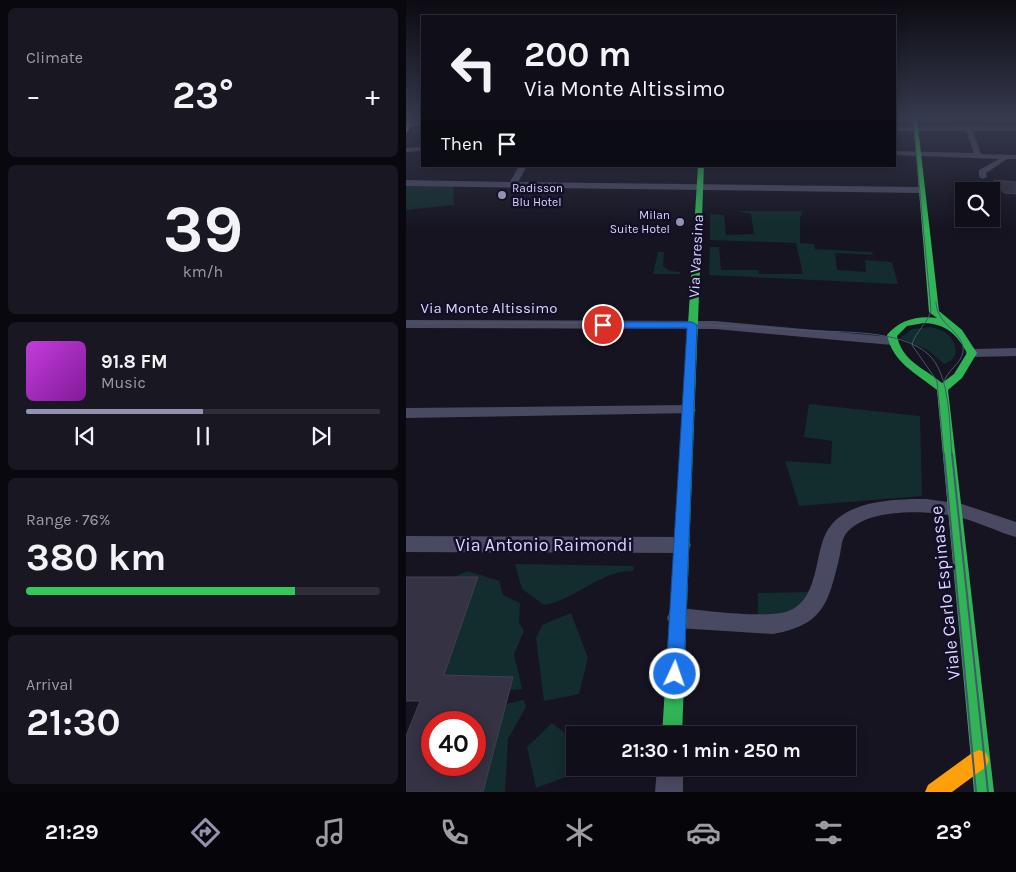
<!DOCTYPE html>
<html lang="en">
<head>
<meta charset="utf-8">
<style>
	:root { --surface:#100f19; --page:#191822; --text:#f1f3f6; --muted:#9c9ca2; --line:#302f38; --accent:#9591b1 }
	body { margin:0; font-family:Karla,sans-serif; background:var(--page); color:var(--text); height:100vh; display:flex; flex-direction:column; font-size:19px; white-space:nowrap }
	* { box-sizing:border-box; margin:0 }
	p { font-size:16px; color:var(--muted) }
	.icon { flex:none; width:28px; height:28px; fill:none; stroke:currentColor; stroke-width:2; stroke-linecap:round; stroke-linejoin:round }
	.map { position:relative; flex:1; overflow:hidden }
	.drawer { display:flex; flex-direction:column; gap:8px; padding:8px; background:#09080e; width:406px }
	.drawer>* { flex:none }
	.hud { position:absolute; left:15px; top:15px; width:475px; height:152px; border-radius:0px; box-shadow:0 2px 12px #0003,0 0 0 1px var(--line); background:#100f19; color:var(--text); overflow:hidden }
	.tools { position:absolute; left:549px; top:182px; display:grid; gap:10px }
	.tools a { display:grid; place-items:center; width:45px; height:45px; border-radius:0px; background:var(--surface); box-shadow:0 2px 12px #0003,0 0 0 1px var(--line); font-size:25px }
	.speed { position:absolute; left:15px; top:711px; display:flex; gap:10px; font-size:25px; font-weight:700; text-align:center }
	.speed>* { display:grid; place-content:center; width:65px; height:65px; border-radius:50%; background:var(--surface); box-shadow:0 2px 12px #0003,0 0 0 1px var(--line); line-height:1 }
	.speed .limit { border:8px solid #d22; background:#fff; color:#111 }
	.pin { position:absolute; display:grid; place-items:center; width:42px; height:42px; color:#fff; margin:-21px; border:2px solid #fff; border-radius:50%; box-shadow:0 1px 5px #0007 }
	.me { position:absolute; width:55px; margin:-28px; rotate:3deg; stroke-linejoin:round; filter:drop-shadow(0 0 4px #0008) }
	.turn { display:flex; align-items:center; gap:18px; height:105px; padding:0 20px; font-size:22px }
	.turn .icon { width:65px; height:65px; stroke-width:2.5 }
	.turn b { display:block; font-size:35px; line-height:42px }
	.then { display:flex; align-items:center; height:48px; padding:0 20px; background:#0003; gap:10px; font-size:19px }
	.big { font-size:38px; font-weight:700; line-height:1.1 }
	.drawer .widget { flex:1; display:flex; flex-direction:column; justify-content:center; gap:8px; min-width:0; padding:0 18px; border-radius:8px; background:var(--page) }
	.drawer .dial { align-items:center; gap:0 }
	.dial b { font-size:65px; line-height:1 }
	.song { display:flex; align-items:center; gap:15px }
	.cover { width:60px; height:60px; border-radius:8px; background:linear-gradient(135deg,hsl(290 70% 55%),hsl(290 70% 35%)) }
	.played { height:5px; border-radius:2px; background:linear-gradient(90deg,var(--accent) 50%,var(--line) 50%) }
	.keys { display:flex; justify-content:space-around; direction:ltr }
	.heat { display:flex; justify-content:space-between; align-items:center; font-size:28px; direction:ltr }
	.charge { height:8px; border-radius:4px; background:linear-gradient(90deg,#34c759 76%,var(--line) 0) }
	.trip { position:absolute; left:160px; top:726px; width:290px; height:50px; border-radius:0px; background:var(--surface); box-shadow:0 2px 12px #0003,0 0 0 1px var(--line); font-weight:700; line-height:50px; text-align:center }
	.menu { display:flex; height:80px; justify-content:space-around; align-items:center; background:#06060a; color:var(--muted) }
	.menu .icon { width:35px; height:35px }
	.menu .current { color:var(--accent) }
	.menu b { font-size:22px; color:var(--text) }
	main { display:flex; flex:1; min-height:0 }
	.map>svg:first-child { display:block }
</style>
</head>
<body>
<main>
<section class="drawer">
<div class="widget"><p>Climate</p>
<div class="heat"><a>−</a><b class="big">23°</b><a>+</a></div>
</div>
<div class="widget dial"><b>39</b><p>km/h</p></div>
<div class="widget">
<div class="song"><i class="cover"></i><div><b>91.8 FM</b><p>Music</p></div></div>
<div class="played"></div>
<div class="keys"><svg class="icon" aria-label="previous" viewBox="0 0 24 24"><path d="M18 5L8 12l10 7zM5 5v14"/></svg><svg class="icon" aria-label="pause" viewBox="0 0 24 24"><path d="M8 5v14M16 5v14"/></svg><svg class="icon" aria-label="next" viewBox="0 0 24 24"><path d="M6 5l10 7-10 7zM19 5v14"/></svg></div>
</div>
<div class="widget"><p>Range · 76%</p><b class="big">380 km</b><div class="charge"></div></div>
<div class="widget"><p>Arrival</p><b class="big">21:30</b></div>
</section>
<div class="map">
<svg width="610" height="792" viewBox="0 0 610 792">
	<rect width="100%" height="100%" fill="#161421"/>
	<!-- green -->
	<path fill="#132c2d" d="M0,185l47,1 1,19 -48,5z
		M331,211h66l-3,7v25l14,1 1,5 57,3 1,3 -38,-2 2,17 29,2 -1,-12 27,2 6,22 -189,-9 1,-28h9l2,23h37l1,4h44l-7,-31 -86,-3v-26l14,1 2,20 28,-1 -3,-20z
		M252,252h6l-1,14 7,5 10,1v2h-27z
		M524,327c16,3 25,10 26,26l-4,7 -8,4 -16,-14 -28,-12 12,-9z
		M403,404l111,12 2,80 -123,10 -14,-45 46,3 1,-23 -28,-4z
		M109,564l119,2 -1,5c-32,-1 -58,29 -89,34l-22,-16z
		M62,571l31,10 4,14 17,8 -1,19 5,9 -10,23 8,35 -13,1 4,-13 -69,-2 34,-97 -24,-1z
		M403,592c-15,23 -25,23 -51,22v-21z
		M165,613l17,45 -9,36 -35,7 -8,-63 6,-13z
		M118,700l2,7 -18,32 -3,53h-22l23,-88z
		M146,723l22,17v34l-38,14 -9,-41z"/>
	<!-- building -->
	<path fill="#343243" stroke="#433f54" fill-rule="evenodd" d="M588,180l22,2v12l-12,-1z
		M0,577h72l-34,98 69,2 -30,115h-77v-56l14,-35h-14zM26,722h43v43h-43z"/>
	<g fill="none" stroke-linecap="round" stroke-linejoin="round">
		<!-- street -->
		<path fill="#4a4962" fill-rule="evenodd" d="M16,121v4l-16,3v-4z
			M562,126l48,1v4h-43l8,23 35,1v4h-9l-21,14 1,4 -4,2 -4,-2v-7l20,-11 -104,-4v-4l79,2 -8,-22h-71v-4z
			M16,147v4l-16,1v-4z
			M113,166h8l-9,16 403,5 4,3 -4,3 -515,-7v-6l104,2z
			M0,320l309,1 177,16 7,4 -7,4 -177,-16 -309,-1z
			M610,348v8l-44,1 -7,-4 7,-4z
			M282,405l8,5 -3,3 -287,5v-10z
			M520,499l36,5 54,18v15c-18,-5 -35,-14 -54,-19 -28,-8 -101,-12 -118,19 -3,6 -3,15 -5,22 -11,45 -16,66 -66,75l-95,-6 -8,-3 -3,-7 3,-7 8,-3c24,2 94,12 113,2 12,-6 18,-17 22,-30 5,-15 6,-33 13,-47 17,-33 68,-34 100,-34z
			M0,536l275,1 7,3 3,5 -3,5 -7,3 -275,-1z
			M251,768h26v24h-28z"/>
		<!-- fast -->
		<path fill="#30b455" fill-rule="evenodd" d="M507,118h4l22,193 23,19 15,23 -15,25 -14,12 46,402h-20l-37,-402c-21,-17 -44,-27 -50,-55 12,-15 31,-20 50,-17l-8,-6zM518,323c22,1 33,11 43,30l-13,21 -12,9c-18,-15 -40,-22 -45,-47l10,-10z
			M292,166h6l-22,569h-20z"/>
		<!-- slow -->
		<path fill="#ff9f0a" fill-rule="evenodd" d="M1,118h4l-2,12 -3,2z
			M573,750l7,3 3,7 -3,7 -34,25h-27l3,-7 44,-32z"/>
		<!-- tram-far1 -->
		<path stroke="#43596b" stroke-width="1" d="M507,118l18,192c-3,14 -16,21 -19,35l25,36 7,74
			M530,302c0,23 30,31 27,50 -2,12 -16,18 -19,30
			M0,323c133,0 265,-2 398,7 36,3 96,-1 124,24 23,20 21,73 24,101"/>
		<!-- tram -->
		<path stroke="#43596b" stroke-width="2" d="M538,454l32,338
			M546,454l36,338"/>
	</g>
	<!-- sky -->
	<linearGradient id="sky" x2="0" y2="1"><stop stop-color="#0c0b12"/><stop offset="0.52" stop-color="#363a4e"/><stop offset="1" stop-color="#363a4e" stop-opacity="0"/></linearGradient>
	<rect width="610" height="229" fill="url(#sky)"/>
	<!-- route -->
	<path fill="#1a73e8" stroke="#114b97" d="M286,322l5,3 -13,349 -3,6 -6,3 -7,-3 -2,-6 21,-346h-84l-5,-3 5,-3z"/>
	<!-- markers -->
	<g fill="#9591b1" stroke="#130f26" stroke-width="2">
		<circle cx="96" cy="195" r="5"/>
		<circle cx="274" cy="222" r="5"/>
	</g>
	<g text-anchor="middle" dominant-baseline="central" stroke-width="5" stroke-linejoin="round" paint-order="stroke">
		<!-- far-poi labels -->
		<g font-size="12" fill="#d9d4ff" stroke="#130f26" text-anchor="start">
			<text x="106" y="188">Radisson<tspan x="106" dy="14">Blu Hotel</tspan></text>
			<text x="264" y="215" text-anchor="end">Milan<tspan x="264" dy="14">Suite Hotel</tspan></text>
		</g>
		<!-- street labels -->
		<g font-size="15" fill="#d9d4ff" stroke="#130f26">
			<text transform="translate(290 256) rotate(-87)">Via Varesina</text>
			<text x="83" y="308">Via Monte Altissimo</text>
		</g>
		<!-- near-street labels -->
		<g font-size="18" fill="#d9d4ff" stroke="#130f26">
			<text x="138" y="545">Via Antonio Raimondi</text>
			<text transform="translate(539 593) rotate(-96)">Viale Carlo Espinasse</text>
		</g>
	</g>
</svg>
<div class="tools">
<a><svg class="icon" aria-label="search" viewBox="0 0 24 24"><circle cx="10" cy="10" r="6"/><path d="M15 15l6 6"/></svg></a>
</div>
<div class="speed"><div class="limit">40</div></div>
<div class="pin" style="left:197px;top:325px;background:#d93025"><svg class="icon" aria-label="arrive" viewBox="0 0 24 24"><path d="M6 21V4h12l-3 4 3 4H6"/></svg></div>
<svg class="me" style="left:269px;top:674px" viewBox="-20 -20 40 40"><circle r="17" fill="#1a73e8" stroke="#fff" stroke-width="3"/><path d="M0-11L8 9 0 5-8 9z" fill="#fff"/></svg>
<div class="trip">21:30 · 1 min · 250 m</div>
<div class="hud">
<div class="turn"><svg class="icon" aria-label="left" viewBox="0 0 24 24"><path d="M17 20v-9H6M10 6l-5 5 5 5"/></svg><div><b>200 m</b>Via Monte Altissimo</div></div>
<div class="then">Then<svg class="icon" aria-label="arrive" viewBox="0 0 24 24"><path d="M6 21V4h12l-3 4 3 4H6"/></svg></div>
</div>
</div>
</main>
<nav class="menu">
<b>21:29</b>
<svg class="icon current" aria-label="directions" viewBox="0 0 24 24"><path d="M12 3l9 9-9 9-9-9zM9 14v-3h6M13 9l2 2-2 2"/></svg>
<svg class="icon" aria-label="music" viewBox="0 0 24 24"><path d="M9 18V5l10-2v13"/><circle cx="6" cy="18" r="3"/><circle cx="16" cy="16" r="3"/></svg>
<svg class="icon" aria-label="phone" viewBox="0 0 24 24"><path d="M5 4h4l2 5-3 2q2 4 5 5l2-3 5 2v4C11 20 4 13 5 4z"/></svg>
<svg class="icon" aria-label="climate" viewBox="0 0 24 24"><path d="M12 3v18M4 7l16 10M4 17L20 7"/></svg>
<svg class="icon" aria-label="car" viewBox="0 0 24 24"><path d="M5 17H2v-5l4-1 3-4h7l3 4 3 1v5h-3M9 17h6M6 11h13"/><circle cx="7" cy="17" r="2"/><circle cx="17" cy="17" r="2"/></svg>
<svg class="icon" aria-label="filters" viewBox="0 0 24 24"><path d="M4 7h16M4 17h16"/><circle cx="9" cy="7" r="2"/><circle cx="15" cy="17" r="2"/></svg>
<b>23°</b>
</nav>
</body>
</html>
